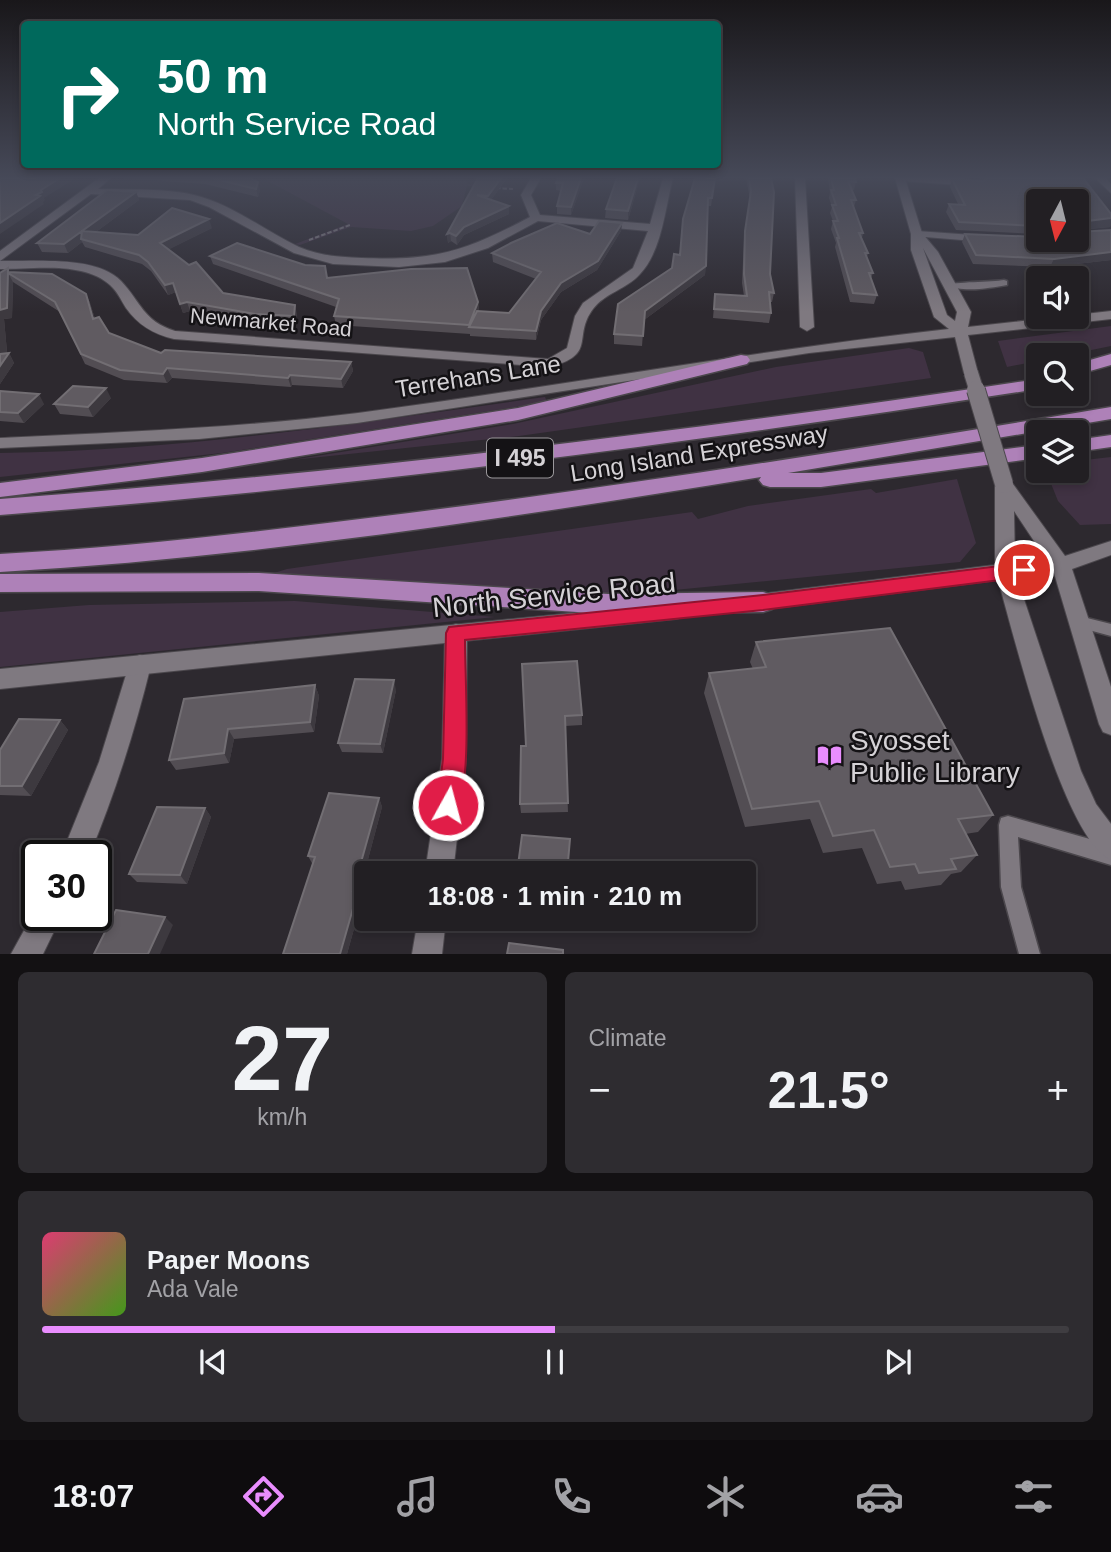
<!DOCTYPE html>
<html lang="en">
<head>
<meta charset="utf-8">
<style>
	:root { --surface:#221f23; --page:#2e2c30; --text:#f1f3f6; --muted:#a2a2a6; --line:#3f3d41; --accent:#e98dfe }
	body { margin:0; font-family:Arial,sans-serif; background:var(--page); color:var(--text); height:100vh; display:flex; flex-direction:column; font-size:26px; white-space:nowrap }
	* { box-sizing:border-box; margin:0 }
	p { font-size:23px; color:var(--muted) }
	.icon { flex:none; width:38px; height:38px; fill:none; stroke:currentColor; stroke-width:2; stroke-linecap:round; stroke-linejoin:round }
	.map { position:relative; height:954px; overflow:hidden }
	.sheet { display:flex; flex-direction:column; gap:18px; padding:18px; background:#131113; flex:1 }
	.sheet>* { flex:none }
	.top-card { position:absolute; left:21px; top:21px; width:700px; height:147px; border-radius:7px; box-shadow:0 4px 10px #0003,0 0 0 2px var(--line); background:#00695c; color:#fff; overflow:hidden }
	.needle { width:46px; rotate:187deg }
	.controls { position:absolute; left:1026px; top:189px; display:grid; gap:14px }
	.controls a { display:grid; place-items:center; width:63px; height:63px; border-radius:7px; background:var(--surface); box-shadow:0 4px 10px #0003,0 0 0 2px var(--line); font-size:35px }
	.speed { position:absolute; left:21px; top:840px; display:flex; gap:14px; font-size:35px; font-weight:700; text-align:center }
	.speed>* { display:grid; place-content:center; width:91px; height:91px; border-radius:50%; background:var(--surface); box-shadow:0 4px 10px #0003,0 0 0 2px var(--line); line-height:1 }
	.speed .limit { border:4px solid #111; border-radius:10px; background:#fff; color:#111 }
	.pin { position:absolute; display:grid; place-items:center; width:60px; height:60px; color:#fff; margin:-30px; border:4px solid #fff; border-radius:50%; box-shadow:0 2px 7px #0007 }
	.me { position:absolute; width:77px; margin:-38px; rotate:7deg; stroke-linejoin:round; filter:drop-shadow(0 0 5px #0008) }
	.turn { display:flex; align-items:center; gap:24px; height:147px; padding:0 21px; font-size:32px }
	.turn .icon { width:91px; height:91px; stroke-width:2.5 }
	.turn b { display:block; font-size:49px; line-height:60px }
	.big { font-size:52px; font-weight:700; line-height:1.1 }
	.sheet .widget { flex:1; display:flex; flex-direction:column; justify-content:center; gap:10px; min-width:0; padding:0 24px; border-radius:10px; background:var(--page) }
	.sheet .dial { align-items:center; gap:0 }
	.dial b { font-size:91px; line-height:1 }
	.song { display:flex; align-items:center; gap:21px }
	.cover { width:84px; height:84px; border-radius:10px; background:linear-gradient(135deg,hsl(340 70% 55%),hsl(100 70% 35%)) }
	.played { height:7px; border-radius:4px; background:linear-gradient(90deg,var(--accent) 50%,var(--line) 50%) }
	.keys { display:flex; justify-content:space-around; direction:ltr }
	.heat { display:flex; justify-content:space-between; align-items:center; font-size:38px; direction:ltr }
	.sheet .tiles { flex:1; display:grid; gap:18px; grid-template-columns:1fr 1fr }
	.widget:last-child { grid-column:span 2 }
	.trip { position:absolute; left:354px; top:861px; width:402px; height:70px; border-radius:7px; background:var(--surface); box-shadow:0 4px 10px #0003,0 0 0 2px var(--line); font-weight:700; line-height:70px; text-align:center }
	.tab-bar { display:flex; height:112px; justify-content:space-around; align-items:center; background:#0e0c0e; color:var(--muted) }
	.tab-bar .icon { width:49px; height:49px }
	.tab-bar .current { color:var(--accent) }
	.tab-bar b { font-size:32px; color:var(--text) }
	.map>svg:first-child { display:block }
</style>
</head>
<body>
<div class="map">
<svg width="1111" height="954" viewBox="0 0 1111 954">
	<rect width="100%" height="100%" fill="#2d292f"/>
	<!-- green -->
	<path fill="#403243" d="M466,178l1,6 56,5 -56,-3 -5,20 -29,20 -22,5 -60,-4 -51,18 -5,-1 53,-20 -84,-45z
		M1111,326v20l-44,9h-29v6l-31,6 -9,-26z
		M909,348l14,4 8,26 -412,58 -227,24 221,-36 263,-57z
		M545,397l2,5 -325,51 -222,24v-24c183,-2 364,-31 545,-56z
		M1111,457v67l-31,1 -22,-24 -12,-30h30v-10z
		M957,479l19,64 -16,19 -347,34 -51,1 -288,-24 13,-4 405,-57 6,7 50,-13 123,-17 5,4z
		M295,601l200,16 -495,50v-55l89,-7z"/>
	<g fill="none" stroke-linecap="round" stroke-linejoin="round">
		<defs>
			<path id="service" d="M1004,280l3,1v4c-17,3 -45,8 -60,0 6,-3 46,-3 57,-5z
				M1079,616l32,8v12l-37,-10 -2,-4 2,-4z
				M1008,816l103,29v20l-93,-28 3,50 19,67h-21l-18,-67 -2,-62 2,-7z"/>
			<path id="minor" d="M99,178h12l-13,11c30,1 68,-1 96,6 38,9 71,36 105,52 20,9 42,10 63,11 74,3 104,-7 168,-41l-9,-22 10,-17h10l-10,17 9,20 110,9 13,-46h10c-8,30 -11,73 -33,96 -13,15 -35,19 -47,35 -21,28 5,46 -44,58l-375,-28c-21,-5 -36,-14 -48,-31 -5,-8 -9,-17 -16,-23 -26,-24 -77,-16 -110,-16v-8c33,1 96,-6 121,20 20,21 22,40 54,50l373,28 19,-11 8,-32 8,-13 50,-35 15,-37 -110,-10 -50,27 -43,14 -46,5 -66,-3 -39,-11 -85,-46 -19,-7 -99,-6 -91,67v-10z
				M795,178h10l9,149 -7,4 -7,-4z
				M898,178c20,0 65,-5 80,5l-5,3 -70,-5z
				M1095,178h11l5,6v9z
				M917,231l70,5 6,3 -6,3 -74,-6 -2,-2z
				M456,624l8,3 3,6 -1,126 -13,114h-28l17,-114 3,-126 3,-6z
				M140,655l8,3 3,7c-16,65 -36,129 -62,191h-28l38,-94 30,-97 3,-7z
				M37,907v8h25l-19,39h-32z
				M418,919h28l-4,35h-30z"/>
			<path id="secondary" d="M895,178h10l17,55 16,19 33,60 -3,15 143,-16v8l-143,16 10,38 -7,4 -7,-4 -9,-36 -146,16 -452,70 -158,16 -199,9v-10c120,-6 239,-10 358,-25 197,-26 393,-62 591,-84l-15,-12 -23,-67v-16zM923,248l34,64 -2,9 -8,-6z
				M1004,478l6,2 55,76 46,-15v14l-39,14 39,118v48l-8,-3 -4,-8 -45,-151 -37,5 64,193 15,33 15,20v36c-48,-21 -97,-225 -113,-280l-246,31 -7,-2 -3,-6 3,-6 7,-2 243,-30v-81zM1014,511l32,48 -31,4z
				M676,603l7,2 3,6 -3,6 -7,2 -676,70v-20z"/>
			<path id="motorway" d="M1111,354v11l-35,10v-11z
				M741,355l6,1 3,4 -3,4 -229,56 -316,52 -202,25v-14l202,-25 316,-50z
				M1038,379v10c-345,54 -690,99 -1038,126v-16c348,-26 693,-68 1038,-120z
				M1111,407v12l-323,54h33l217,-28v13l-217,29h-51l-7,-2 -4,-5 2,-3c-252,41 -506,80 -761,95v-18c137,-7 273,-24 409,-41 235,-30 468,-67 702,-106z
				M1111,435v12l-35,5v-12z
				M259,573l349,21 155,-2 9,3 3,7 -3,7 -9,3 -155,2 -349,-23 -259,1v-18z"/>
		</defs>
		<!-- service casing -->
		<use href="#service" stroke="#4b474c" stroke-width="3"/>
		<!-- minor casing -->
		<use href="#minor" stroke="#4b474c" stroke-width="2"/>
		<!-- secondary casing -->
		<use href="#secondary" stroke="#4b474c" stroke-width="2"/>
		<!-- motorway casing -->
		<use href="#motorway" stroke="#4b474c" stroke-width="3"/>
		<!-- path -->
		<path stroke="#868287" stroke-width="2" stroke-dasharray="4.5 2" stroke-linecap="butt" d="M496,188l17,1
			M309,240l41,-15"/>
		<!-- service -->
		<use href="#service" fill="#7f7980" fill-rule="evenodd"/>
		<!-- minor -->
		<use href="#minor" fill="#7f7980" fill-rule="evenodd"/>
		<!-- secondary -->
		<use href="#secondary" fill="#7f7980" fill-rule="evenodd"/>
		<!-- motorway -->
		<use href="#motorway" fill="#ae81b8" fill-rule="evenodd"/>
		<defs>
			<path id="secondary-bridge-far1" d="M971,373l6,19"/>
			<path id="secondary-bridge" d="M976,390l28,94"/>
		</defs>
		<!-- secondary-bridge-far1 casing -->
		<use href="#secondary-bridge-far1" stroke="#4b474c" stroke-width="16" stroke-linecap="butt"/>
		<!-- secondary-bridge casing -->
		<use href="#secondary-bridge" stroke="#4b474c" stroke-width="20" stroke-linecap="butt"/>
		<!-- secondary-bridge-far1 -->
		<use href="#secondary-bridge-far1" stroke="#7f7980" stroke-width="14"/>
		<!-- secondary-bridge -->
		<use href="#secondary-bridge" stroke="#7f7980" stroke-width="18"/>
	</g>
	<!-- wall -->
	<path fill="#524d53" d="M122,178h128l10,12 -2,7 -53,-13z
		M478,178h29l-16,22 18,14 -45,21 -7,10 -6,-4 -3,2 -1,-9z
		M584,178l-13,37 -14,-1v-8l4,-15 -5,-1v-7z
		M640,178l-12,42 -23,-2 1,-9z
		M715,178l-4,28h-3l-3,69 -61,45 -2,26 -28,-2v-10l58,-66 8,-13 14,-73z
		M746,178h28l-3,1 -1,95 4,19 -2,9h-3l2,11 -2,10 -56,-5 2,-24 29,2 -2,-13 2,-44 6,-40z
		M828,178h27l1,4 -2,8 -3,-1 5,11 -2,7 9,26 -1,5 6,15 -1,4 6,16 -2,5 6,17 -3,9 -24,-2 -15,-55 1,-4 -5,-14 2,-8 -3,-8 2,-6 -3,-9 1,-6z
		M978,178h105l28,36v10l-1,3 -31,3 -1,2 33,-2v30l-61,7 -77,-3 -11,-22 3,-8 111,6 -38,-39v33l-82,-4 -10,-18 3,-8h9l-8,-17 2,-8 32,1z
		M136,192l3,8 -43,32 42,3 74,-7 -43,21 54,44 74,21 -1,11 -38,-2 -68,-12 -7,2 -7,-21 -8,3 -17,-24 -9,-7 -57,-17 -3,-5 -14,11 -26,-1 -5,-9z
		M622,223l-1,8 -24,39 -36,22 -20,28 -5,20 -66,-4v-2l-134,-9 -2,-9 2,-9 -123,-43 -3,-8 118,22 150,24 1,9 30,2 27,-34 -43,-17 -1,-9 98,-19z
		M10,272l76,22 4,9 5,16 14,14 52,20 190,9 2,9 -10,17 -51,-3 -1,2 -119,-9 -5,5 -43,-3 -39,-16 -25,-52 -47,-30 -1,36 -8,1 3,33 -1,1h3l5,10 -14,21v-111z
		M0,391l44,13 -20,19 -24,-2z
		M111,398l-18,19 -33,-3 -6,-10z
		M756,642l237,173 -15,17 -13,2 12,21 -16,17 -10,2 -10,11 -36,5 -4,-9 -24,3 -15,-36 -39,5 -13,-34 -65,8 -41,-134 5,-20 44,-4 -3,-7z
		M522,664l60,51v10l-17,1 3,86 -47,1 -1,-9 6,-58z
		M315,685l4,11 -5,36 -80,7 -5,24 -53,7 -7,-10z
		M396,690l-13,63 -41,-1 -4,-9z
		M60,720l8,10 -37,66 -31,-1v-45z
		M379,798l3,9 -23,86 3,7 -15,54h-64l30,-89 -5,-9z
		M205,808l6,9 -24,67 -50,-2 -8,-8z"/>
	<!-- shaded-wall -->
	<path fill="#3d393f" d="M60,178h16l-32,20 1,2 -2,2 1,2 -44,30v-11l36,-28 5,-5z
		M501,178h6l-19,26v-8z
		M581,178h3l-13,37v-8z
		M638,178h2l-12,42v-9z
		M258,182l2,8 -2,7 -2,-8z
		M136,192l3,8 -54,40 -4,-1 1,3 -14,11 -4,-9z
		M509,206v8l-45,21 -7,10 -1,-9 8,-9z
		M1111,218v6l-1,3 -34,3 4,-8z
		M209,219l3,9 -48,24 -4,-9z
		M622,223l-1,8 -24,39 -36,22 -20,28 -5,20v-9l5,-20 20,-28z
		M450,233l1,8 -3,2 -1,-9z
		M1111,252v8l-61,7 4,-8z
		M706,266l-1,9 -61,45 1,-9z
		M8,273l5,9 -1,36 -8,1 3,33 -7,10v-52z
		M173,283l3,9 -8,3 -3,-10z
		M86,294l4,9 8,25 -5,-9z
		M187,302l3,9 -7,2 -3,-9z
		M478,302l1,9 -10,16v8v-10z
		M295,305l2,9 -1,11 -2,-9z
		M9,353l5,10 -14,21v-18z
		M351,362l2,9 -10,17 -2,-9z
		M167,368l5,10 -5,5 -4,-9z
		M290,375l2,10 -1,2 -3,-9z
		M106,388l5,10 -18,19 -5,-10z
		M39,394l5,10 -20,19 -6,-10z
		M394,680l2,10 -13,63 -3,-9z
		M315,685l4,11 -5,36 -4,-10z
		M60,720l8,10 -37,66 -9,-10z
		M228,729l6,10 -5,24 -5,-10z
		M379,798l3,9 -23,86 3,7 -15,54h-7l13,-63z
		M205,808l6,9 -24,67 -7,-9z
		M165,917l8,8 -13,29h-12z"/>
	<!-- building -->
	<path fill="#605b61" stroke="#726e73" stroke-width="2" d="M0,178h60l-19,12 1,2 -6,3 4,1 -40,27z
		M211,178h39l8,4 -2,7z
		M478,178h23l-13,18 -11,-1 32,11 -45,21 -8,9 -6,-3 -3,1z
		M558,178h23l-10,29 -14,-1 6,-23h-7z
		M617,178h21l-10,33 -22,-2z
		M695,178h20l-3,20h-4l-2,68 -61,45 -2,25 -29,-2 4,-30 54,-36 2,-14 6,1 3,-36z
		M749,178h22l3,14 -4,82 4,19 -5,-1 2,21 -57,-4 1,-15 32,2 -3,-22 1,-43 6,-40z
		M831,178h24l1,4 -8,-1 8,19h-5l12,33h-4l9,20h-3l8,20h-4l8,22 -24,-2 -16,-55h2l-6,-17h5l-6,-16h4l-5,-15h3z
		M987,178h96l28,36v4l-31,4 -2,10 33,-2v22l-57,7 -78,-4 -11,-21 73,3v3h38v-39h-38v25l-79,-4 -10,-18 16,1 -13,-26 32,2z
		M107,190l29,2 -72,52 -27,-1z
		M172,208l37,11 -49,24 29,22 7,-3 27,31 72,12 -1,11 -39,-2 -68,-12 -7,2 -7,-21 -8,2 -17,-23 -9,-7 -58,-16 1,-8 56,4z
		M599,221l23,2 -24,38 -37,22 -20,28 -5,20 -67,-4 8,-16 32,2 32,-41 -49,-19 19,-10 46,-20 33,11z
		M237,243l68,22 20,1 2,12 84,-9 56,-1 11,34 -9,23 -135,-9 5,-17 -129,-43z
		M8,268v4l44,2 34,20 7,25 6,-2 10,16 52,20 4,-3 186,12 -10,17 -51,-4 -2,3 -121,-10 -4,6 -43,-4 -39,-16 -26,-52 -47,-29 -1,35 -7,2v-37z
		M9,353l-9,13v-12z
		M73,386l33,2 -18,19 -34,-3z
		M0,391l39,3 -21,19 -18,-1z
		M890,628l103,187 -35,4 19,36 -26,4 5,10 -37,4 -4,-9 -25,3 -16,-37 -41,6 -14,-35 -67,8 -43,-136 57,-6 -10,-25z
		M577,661l5,54 -17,1 3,87 -48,1 1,-58h5l-4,-82z
		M355,679l39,1 -14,64 -42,-1z
		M315,685l-5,37 -82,7 -4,24 -55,7 15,-61z
		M19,719l41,1 -38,66h-22v-36z
		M329,793l50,5 -26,93h5l-18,63h-57l32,-97 -7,-1z
		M157,807l48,1 -25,67 -51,-1z
		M522,835l48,4 -3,34h-50z
		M116,910l49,7 -17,37h-54z
		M509,943l54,7v4h-56z"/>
	<!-- sky -->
	<linearGradient id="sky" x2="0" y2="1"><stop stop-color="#19171a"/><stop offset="0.57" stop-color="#464958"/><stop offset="1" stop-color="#464958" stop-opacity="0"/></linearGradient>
	<rect width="1111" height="312" fill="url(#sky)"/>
	<!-- route -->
	<path fill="#e11d48" stroke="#92132f" stroke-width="2" d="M1024,563l6,2 3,5 -3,5 -6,2 -261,33 -298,30c0,44 7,136 -8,173l-9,4 -8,-4 -3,-8 6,-46 3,-126 3,-6 314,-32z"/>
	<!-- icons -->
	<defs>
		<symbol id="library-bare" viewBox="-9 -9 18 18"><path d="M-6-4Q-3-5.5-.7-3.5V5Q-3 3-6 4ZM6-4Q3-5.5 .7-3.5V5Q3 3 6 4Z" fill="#e98dfe" stroke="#141215" stroke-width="2.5" paint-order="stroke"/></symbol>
	</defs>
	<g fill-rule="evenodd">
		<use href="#library-bare" x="812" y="738" width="35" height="35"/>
	</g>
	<g text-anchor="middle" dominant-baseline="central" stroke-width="5" stroke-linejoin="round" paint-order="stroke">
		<!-- far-street labels -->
		<g font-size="21" fill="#d5d2d6" stroke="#141215">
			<text transform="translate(271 322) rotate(5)">Newmarket Road</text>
		</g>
		<!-- shield labels -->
		<rect fill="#141215" stroke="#9b989c" stroke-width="2" x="487" y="438.5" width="66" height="39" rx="5"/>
		<g font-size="23" font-weight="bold" fill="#d5d2d6">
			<text x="520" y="458">I 495</text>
		</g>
		<!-- street labels -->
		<g font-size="24" fill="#d5d2d6" stroke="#141215">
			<text transform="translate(478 376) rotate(-9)">Terrehans Lane</text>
			<text transform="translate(699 453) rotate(-9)">Long Island Expressway</text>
		</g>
		<!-- near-street labels -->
		<g font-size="28" fill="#d5d2d6" stroke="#141215">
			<text transform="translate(554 595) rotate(-6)">North Service Road</text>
		</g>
		<!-- near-poi labels -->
		<g font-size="28" fill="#d5d2d6" stroke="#141215" text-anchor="start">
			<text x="850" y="740">Syosset<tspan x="850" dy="32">Public Library</tspan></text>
		</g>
	</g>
</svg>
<div class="controls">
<a><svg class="needle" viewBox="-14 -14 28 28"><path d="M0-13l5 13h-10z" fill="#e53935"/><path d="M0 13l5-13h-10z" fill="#a2a2a6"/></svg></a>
<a><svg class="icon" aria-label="sound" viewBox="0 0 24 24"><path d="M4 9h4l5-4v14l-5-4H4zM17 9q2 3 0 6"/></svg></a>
<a><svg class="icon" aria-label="search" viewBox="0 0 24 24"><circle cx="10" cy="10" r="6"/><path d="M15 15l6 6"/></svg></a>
<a><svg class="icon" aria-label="layers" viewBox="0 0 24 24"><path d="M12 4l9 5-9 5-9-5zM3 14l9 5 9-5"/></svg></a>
</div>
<div class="speed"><div class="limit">30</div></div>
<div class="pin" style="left:1024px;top:570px;background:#d93025"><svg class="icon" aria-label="arrive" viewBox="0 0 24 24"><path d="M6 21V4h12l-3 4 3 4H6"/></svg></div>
<svg class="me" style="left:448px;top:805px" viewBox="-20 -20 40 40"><circle r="17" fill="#e11d48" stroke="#fff" stroke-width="3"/><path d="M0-11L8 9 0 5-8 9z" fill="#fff"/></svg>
<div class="trip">18:08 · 1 min · 210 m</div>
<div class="top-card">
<div class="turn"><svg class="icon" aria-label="right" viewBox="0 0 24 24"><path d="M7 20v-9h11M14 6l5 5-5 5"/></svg><div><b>50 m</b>North Service Road</div></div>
</div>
</div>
<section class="sheet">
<div class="tiles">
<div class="widget dial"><b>27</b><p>km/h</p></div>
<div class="widget"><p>Climate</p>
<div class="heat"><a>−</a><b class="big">21.5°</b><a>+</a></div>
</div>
<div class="widget">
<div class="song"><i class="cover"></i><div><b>Paper Moons</b><p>Ada Vale</p></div></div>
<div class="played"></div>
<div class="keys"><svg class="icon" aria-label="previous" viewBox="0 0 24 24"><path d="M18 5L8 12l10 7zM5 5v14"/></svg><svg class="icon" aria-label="pause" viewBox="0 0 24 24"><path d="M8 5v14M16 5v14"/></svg><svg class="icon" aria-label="next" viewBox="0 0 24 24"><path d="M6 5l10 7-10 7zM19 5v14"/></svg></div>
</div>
</div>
</section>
<nav class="tab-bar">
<b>18:07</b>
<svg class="icon current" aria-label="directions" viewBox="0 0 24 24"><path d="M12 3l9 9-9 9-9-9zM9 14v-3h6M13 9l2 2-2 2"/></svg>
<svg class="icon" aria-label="music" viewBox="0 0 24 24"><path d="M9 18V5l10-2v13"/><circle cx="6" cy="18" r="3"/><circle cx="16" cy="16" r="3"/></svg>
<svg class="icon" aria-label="phone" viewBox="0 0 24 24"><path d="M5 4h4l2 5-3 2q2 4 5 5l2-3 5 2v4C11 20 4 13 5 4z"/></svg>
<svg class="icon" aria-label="climate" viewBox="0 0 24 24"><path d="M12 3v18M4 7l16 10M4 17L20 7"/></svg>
<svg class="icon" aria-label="car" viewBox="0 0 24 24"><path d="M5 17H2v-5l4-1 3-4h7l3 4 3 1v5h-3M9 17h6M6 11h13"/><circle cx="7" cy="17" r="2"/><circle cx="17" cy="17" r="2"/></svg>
<svg class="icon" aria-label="filters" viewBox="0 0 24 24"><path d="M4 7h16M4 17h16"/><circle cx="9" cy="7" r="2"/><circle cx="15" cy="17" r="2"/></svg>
</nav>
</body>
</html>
